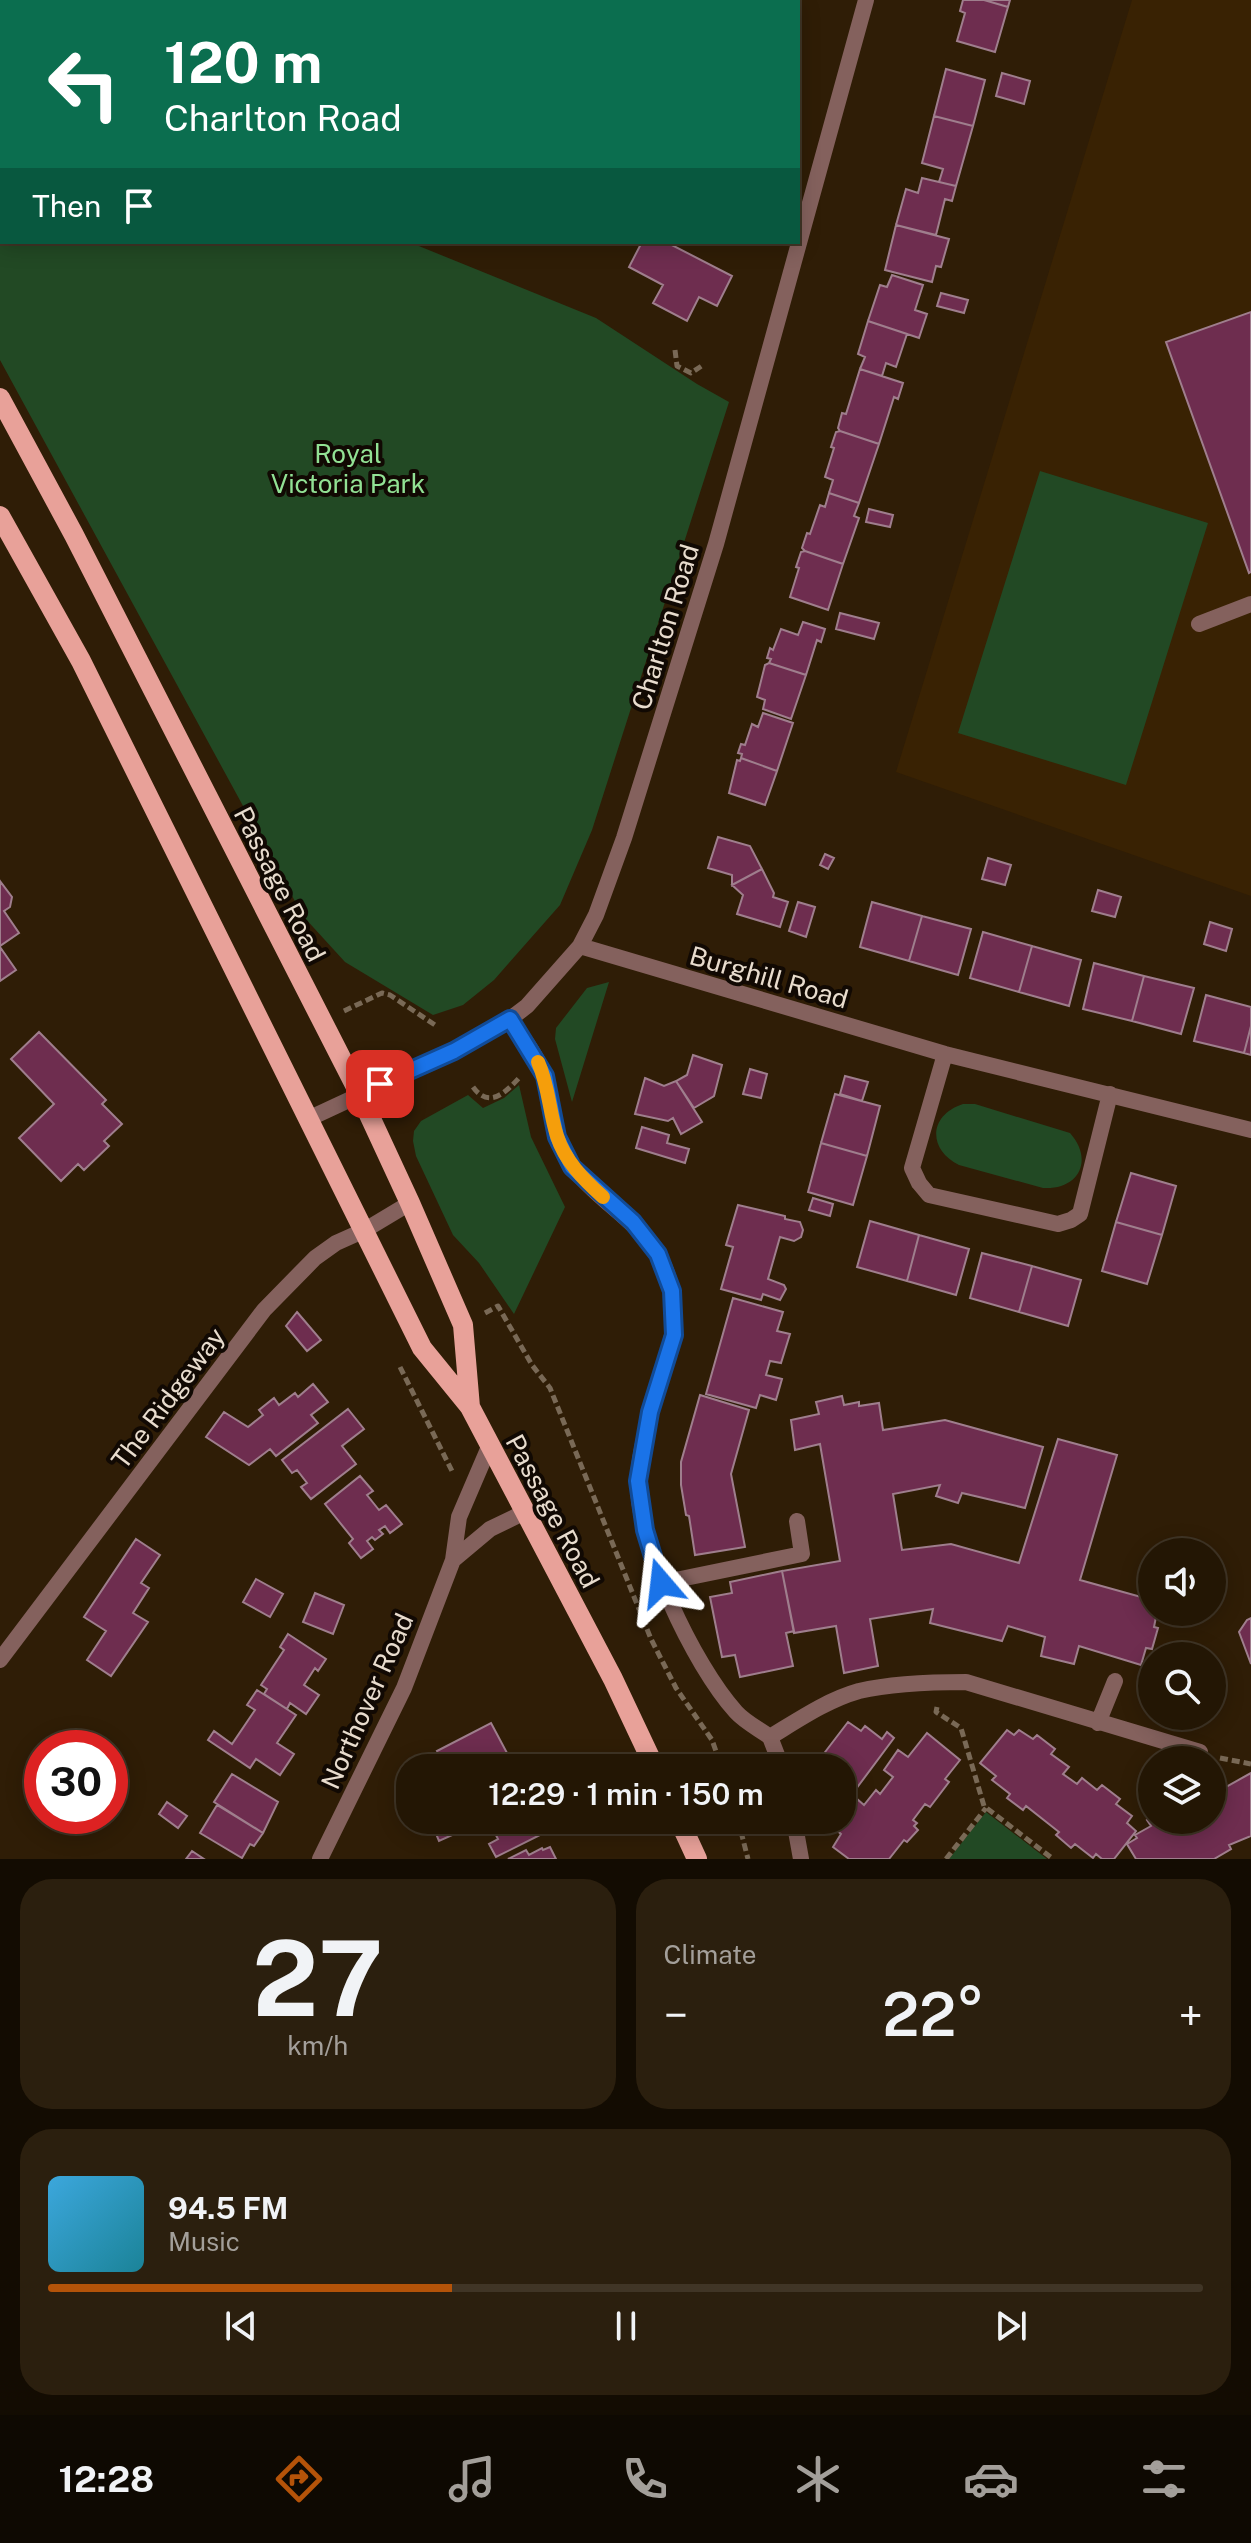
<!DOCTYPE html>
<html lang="en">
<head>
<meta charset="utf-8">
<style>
	:root { --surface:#231604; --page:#2b1f0e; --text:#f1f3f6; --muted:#a39f9a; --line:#403526; --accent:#b45309 }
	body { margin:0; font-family:"Public Sans",sans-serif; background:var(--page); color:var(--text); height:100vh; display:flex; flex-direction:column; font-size:30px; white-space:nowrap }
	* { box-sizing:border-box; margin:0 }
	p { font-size:26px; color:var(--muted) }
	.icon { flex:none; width:44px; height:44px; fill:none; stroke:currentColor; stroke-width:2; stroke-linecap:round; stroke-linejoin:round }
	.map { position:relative; height:1859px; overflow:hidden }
	.side { display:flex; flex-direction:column; gap:20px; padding:20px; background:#130c02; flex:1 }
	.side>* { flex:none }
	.banner { position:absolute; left:0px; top:0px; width:800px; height:244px; box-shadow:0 4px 20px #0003,0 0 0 2px var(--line); background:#0b6e4f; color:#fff; overflow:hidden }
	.fabs { position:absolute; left:1138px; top:1538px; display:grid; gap:16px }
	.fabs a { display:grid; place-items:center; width:88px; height:88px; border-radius:50%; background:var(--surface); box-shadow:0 4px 20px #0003,0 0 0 2px var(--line); font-size:40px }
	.speed { position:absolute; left:24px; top:1730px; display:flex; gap:16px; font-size:40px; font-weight:700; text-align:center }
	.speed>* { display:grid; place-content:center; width:104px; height:104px; border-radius:50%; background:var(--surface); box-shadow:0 4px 20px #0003,0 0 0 2px var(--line); line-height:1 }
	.speed .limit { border:12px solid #d22; background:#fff; color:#111 }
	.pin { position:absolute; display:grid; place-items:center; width:68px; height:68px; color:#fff; margin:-34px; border-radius:16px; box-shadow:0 4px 12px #0006 }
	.me { position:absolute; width:88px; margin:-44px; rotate:343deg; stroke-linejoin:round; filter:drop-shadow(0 0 6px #0008) }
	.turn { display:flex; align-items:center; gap:28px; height:168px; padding:0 32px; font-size:36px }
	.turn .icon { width:104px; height:104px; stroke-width:2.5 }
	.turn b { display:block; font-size:56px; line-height:68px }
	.then { display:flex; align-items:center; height:76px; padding:0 32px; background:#0003; gap:16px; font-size:30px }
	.big { font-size:60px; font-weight:600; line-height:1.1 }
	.side .widget { flex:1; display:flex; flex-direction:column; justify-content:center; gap:12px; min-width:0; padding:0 28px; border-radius:32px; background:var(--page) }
	.side .dial { align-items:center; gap:0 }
	.dial b { font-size:104px; line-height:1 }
	.song { display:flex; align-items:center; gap:24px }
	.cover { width:96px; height:96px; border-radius:12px; background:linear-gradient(135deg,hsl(200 70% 55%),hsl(190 70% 35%)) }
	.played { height:8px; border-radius:4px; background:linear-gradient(90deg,var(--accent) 35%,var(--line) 35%) }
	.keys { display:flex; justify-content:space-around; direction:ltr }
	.heat { display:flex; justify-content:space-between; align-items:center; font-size:44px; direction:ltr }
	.side .tiles { flex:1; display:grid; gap:20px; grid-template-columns:1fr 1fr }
	.widget:last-child { grid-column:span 2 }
	.trip { position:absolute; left:396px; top:1754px; width:460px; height:80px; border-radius:32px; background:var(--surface); box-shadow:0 4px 20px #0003,0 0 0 2px var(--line); font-weight:600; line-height:80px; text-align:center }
	.tabs { display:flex; height:128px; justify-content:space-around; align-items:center; background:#0e0902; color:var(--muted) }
	.tabs .icon { width:56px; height:56px }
	.tabs .on { color:var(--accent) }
	.tabs b { font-size:36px; color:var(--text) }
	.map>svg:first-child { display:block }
</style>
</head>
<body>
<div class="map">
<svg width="1251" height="1859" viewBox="0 0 1251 1859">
	<rect width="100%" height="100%" fill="#2f1d06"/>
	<!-- built -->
	<path fill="#392203" d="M1132,0h119v896l-355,-124z"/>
	<!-- green -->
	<path fill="#224924" d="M0,0l401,2h-399v240h407l187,76 101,66 32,18 -137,428 -32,75 -66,75 -31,25 -30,10 -88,-53 -42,-46 -303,-556z
		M1040,471l168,52 -82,262 -168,-52z
		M609,982l-37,120 -17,-63 1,-11 31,-40z
		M519,1085l12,52 34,70 -51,107 -35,-51 -26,-28 -37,-79 -3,-15 1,-10 7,-10 47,-26 15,13 21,-10z
		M963,1104h12l95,29c24,27 9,57 -27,55l-84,-23c-32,-16 -30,-50 4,-61z
		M986,1812l61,47h-98z"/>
	<!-- building -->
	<path fill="#6e2d4f" stroke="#9f7e8d" stroke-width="2" d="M963,0h21l24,7 -13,45 -38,-11 8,-28 -5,-2z
		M984,0h26l-2,7z
		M946,69l39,11 -12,46 -39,-10z
		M1002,73l28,8 -6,23 -28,-8z
		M934,116l39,10 -17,60 -17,-4 4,-13 -21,-6z
		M922,178l34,8 -4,15 -7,-2 -9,36 -40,-10 10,-36 12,4z
		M896,225l53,14 -8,28 -5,-1 -4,16 -47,-12z
		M642,242h24l66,34 -15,30 -18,-9 -12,24 -34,-18 10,-18 -34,-18z
		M892,275l31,10 -8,25 12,4 -8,24 -51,-17 12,-36 7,2z
		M941,293l27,7 -4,13 -27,-7z
		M1251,312v260l-2,1 -83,-231z
		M868,321l39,13 -11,33 -10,-4 -4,13 -22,-7 5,-12 -7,-3z
		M860,369l43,14 -5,16 -4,-2 -15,47 -39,-13 -2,-3 4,-15 4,1z
		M840,431l39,13 -20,59 -30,-10 4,-13 -8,-3 9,-29 -3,-1 5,-15z
		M829,493l30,10 -5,13 5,2 -16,46 -38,-13 -3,-3 5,-15 3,1 10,-29 5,2z
		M869,509l24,6 -3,12 -24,-5z
		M805,551l38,13 -15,46 -38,-13 9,-29 -3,-1 5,-15z
		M840,613l39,10 -5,16 -38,-10z
		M803,622l22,7 -4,13 -4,-2 -11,35 -37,-12 2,-4 -4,-1 3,-10 3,2 8,-21 17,6z
		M769,663l37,12 -15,44 -28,-10 2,-9 -8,-3 8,-32z
		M763,713l30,10 -16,48 -36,-13 1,-4 -4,-1 3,-9 4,1 7,-21 6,3z
		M741,758l36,13 -12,34 -36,-12 8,-33 3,1z
		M718,837l32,9 12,23 -30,16v-10l-24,-7z
		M825,854l9,4 -6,11 -8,-4z
		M988,858l23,7 -6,20 -23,-6z
		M762,869l12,24 -1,4 15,5 -8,25 -43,-13 6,-19 -11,-10z
		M0,881l12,16 -2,10 -6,4 15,22 -19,13z
		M1098,890l23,7 -6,20 -23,-6z
		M798,902l17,5 -9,30 -17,-6z
		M872,902l50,14 -13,45 -49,-14z
		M922,916l49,13 -13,46 -49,-14z
		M1210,922l22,7 -6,22 -22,-7z
		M983,932l49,14 -13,46 -49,-14z
		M1032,946l49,14 -12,46 -50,-14z
		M0,947l16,23 -16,11z
		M1094,963l50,13 -12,45 -49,-12z
		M1144,976l50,12 -13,46 -49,-13z
		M1206,995l45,12v19l-7,27 -50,-12z
		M1251,1026v29l-7,-2z
		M39,1032l67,68 -4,4 20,20 -18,17 5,5 -25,24 -6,-6 -17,17 -42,-43 35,-34 -43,-45z
		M693,1055l29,10 -8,31 -20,12 -18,-27 11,-6z
		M750,1069l17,5 -6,24 -18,-4z
		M845,1076l23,6 -6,19 -22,-7z
		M645,1078l19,8 12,-5 26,41 -21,12 -8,-16 -5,3 -33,-7z
		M835,1094l45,12 -13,50 -46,-13z
		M642,1127l27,8 -2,8 22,6 -4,14 -49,-15z
		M821,1143l46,13 -14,49 -45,-13z
		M1131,1173l45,13 -14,49 -46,-13z
		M813,1198l20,6 -3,12 -21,-6z
		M738,1205l47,11v3l15,3 3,8 -2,7 -7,4 -14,-4 -12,42 16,6 2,4 -6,11 -17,-6 -2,6 -40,-11 12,-42 -7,-2z
		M870,1221l49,14 -12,46 -50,-14z
		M1116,1222l46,13 -15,49 -45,-13z
		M919,1235l50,14 -13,46 -49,-14z
		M982,1253l50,13 -13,46 -49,-14z
		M1032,1266l49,14 -13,46 -49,-14z
		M733,1298l50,14 -6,19 13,3 -9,29 -11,-2 -4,14 16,4 -6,21 -16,-5 -4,13 -50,-14z
		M297,1312l24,28 -14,11 -21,-25z
		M313,1384l15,18 -17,13 7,8 -42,33 -6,-7 -21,16 -43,-28 18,-25 24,15 15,-12 -4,-5 15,-12 5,7 16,-12 3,4z
		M700,1395l49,15 -18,64 14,73 -50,8 -6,-39 -3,-1 -5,-30v-23z
		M842,1396l2,9 15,-3v4l20,-3 4,27 62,-10 98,27 -18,61 -63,-15 -4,10 -22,-7 4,-11 -47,9 9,56 49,-6 68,19 39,-124 59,16 -37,125 72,20v12h5l-3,15 4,1 -6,21 -6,-1 -5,17 -62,-19 -5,18 -33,-8 4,-19 -37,-11 -6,15 -72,-18 3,-14 -63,10 8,47 -34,7 -8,-47 -42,7 -12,-62 58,-10 -20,-117 -25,6 -4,-30 28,-6 -3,-12z
		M348,1409l16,20 -22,17 14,18 -45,35 -10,-12 6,-4 -10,-13 -5,3 -10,-13z
		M360,1476l13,15 -6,4 12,15 7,-5 16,19 -12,9 -5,-7 -6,4 4,4 -8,6 -3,-3 -5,4 6,8 -12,9 -12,-15 4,-4 -28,-35z
		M136,1539l24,16 -19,28 8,5 -16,25 15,9 -37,54 -24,-16 19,-29 -22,-14z
		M782,1571l12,60 -8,2 7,33 -53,11 -5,-22 -13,2 -12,-60 22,-4 -2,-11z
		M256,1579l27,15 -13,23 -27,-15z
		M315,1593l29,12 -11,29 -30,-12z
		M1251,1618v46l-12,-32 8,-12z
		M288,1634l38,25 -8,12 -3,-3 -11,17 15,10 -13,19 -16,-11 -3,6 -23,-15 3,-5 -6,-4 23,-35 -4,-3z
		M257,1690l39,25 -19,28 17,11 -14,21 -24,-16 -6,9 -42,-28 6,-9 18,13 23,-34 -8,-5z
		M848,1722l13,9 4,-5 17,13 5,-7 7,6 -38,51 -3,-2 -4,4 -7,-6v-17h-13l-10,-8z
		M491,1723l24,45h-89l-2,-3 16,-9 -3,-5z
		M1007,1730l7,5 5,-5 14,9 4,-4 18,14 -4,5 18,13 -6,7 14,10 5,-6 15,12 5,-5 18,14 -4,5 16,12 -5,7 9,8 -22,28h-12l-6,-5 -3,4 -18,-14 -4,4 -15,-13 3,-3 -33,-26 -3,4 -16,-12 3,-4 -18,-14 4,-4 -16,-13z
		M927,1733l33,27 -15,19 4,3 -19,25 -5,-3 -12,16 4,3 -3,3 4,4 -11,12 -3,-2 -15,19h-40l-16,-12 8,-13 -7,-6 23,-29 7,6 12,-15 4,4 13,-17 -9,-7 14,-20 10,7z
		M1251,1773v63l-22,9 2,4 -17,10h-78l-9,-15 10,-6 -2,-3 16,-9 -4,-6 5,-3v3l12,2 48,-2v-37l8,-4 4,9z
		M232,1774l46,28 -15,31 -49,-31z
		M167,1802l20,14 -9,12 -19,-14z
		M217,1805l46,28 -9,13 -4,-2 -8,14 -42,-25z
		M453,1820l6,12 -20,9 -5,-12z
		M488,1820h54l6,11 -52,26 -7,-13 9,-5z
		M550,1847l6,12h-48l18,-9 3,5 13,-7 1,2z
		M192,1851l12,8h-18z"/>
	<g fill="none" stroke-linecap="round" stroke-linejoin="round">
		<!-- path -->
		<path stroke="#796956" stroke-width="5" stroke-dasharray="8 4" stroke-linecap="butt" d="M675,350l2,16 14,7 12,-8
			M344,1011l38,-18 8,2 48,32
			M473,1087c16,22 32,6 46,-9
			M485,1313l13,-7 34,59 18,23 101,251 25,49 36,52 10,28
			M400,1367l53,106
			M937,1707l-1,5 25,16 23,78 69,53
			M1220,1758l31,6
			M738,1820l10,39
			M946,1859l40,-51"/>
		<!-- service -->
		<path stroke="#84615d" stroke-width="16" d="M1199,624l52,-20
			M661,1583l141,-29 -5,-33"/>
		<!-- minor -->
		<path stroke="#84615d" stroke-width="16" d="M580,946l365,108 306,76
			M510,1019c12,18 27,36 34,57 11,30 8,65 29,92 33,43 90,63 99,125 8,52 -14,76 -23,123 -4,20 -11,44 -11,65 -1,65 55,183 98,231 9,10 23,17 34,25
			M945,1054l-33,114 7,15 10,12 129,29 13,-4 9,-6 30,-120
			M308,1119l146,-68 56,-32 17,-13 53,-60 16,-31 28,-77 92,-294 150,-544
			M453,1560l37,-31 33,-16
			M0,1660l264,-350 51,-52 21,-15 29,-13 45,-27
			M1098,1723l17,-42
			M782,1768l-12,-31c28,-17 57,-37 89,-46 30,-7 76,-9 107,-9l234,70
			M794,1820l7,39
			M320,1859l84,-171 49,-128 6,-43 30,-70"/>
		<!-- primary -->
		<path stroke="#e8a199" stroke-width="20" d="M0,398l74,137 285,558 51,110 53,122 7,82
			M0,516l81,145 341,687 48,59 143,272 42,89
			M679,1820l18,39"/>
	</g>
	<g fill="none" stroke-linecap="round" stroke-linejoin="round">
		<defs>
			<path id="route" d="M380,1084l74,-33 56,-32 35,57 12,61 15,30 61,55 25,32 14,37 2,44 -24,77 -12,69 7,49 16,53"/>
		</defs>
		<!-- route casing -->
		<use href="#route" stroke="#114b97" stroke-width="20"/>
		<!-- route -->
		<use href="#route" stroke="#1a73e8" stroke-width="14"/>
		<!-- slow -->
		<path stroke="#f59e0b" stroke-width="14" d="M538,1062c11,24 11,49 19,74 8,25 26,43 46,61"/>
	</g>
	<g text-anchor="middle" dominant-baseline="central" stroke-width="8" stroke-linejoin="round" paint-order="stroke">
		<!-- park labels -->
		<g font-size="26" fill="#92e194" stroke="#110903">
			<text x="348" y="453">Royal<tspan x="348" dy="30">Victoria Park</tspan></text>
		</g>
		<!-- street labels -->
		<g font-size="26" fill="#e8dcce" stroke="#110903">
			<text transform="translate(665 627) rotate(-73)">Charlton Road</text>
			<text transform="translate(280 884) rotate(63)">Passage Road</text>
			<text transform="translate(769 977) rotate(16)">Burghill Road</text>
			<text transform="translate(168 1398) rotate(-53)">The Ridgeway</text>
			<text transform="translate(553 1511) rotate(62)">Passage Road</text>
			<text transform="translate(367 1701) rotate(-66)">Northover Road</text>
		</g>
	</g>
</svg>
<div class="fabs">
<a><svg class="icon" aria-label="sound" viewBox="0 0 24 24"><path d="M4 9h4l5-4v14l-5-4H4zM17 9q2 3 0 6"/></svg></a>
<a><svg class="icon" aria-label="search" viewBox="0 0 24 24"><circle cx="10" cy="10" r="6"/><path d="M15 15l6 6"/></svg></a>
<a><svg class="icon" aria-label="layers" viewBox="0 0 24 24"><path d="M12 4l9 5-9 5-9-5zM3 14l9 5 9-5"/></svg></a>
</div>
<div class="speed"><div class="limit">30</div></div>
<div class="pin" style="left:380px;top:1084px;background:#d93025"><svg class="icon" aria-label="arrive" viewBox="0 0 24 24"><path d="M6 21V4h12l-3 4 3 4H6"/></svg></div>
<svg class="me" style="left:661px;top:1583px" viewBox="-20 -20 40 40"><path d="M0-17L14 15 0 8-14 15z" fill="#1a73e8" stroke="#fff" stroke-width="4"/></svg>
<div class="trip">12:29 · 1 min · 150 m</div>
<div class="banner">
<div class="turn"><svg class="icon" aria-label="left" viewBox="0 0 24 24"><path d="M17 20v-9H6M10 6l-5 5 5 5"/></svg><div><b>120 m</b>Charlton Road</div></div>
<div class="then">Then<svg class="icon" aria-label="arrive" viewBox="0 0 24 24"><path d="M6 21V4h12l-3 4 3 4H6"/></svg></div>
</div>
</div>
<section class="side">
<div class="tiles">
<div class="widget dial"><b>27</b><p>km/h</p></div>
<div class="widget"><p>Climate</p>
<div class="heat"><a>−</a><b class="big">22°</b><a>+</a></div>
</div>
<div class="widget">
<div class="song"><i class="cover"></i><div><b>94.5 FM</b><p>Music</p></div></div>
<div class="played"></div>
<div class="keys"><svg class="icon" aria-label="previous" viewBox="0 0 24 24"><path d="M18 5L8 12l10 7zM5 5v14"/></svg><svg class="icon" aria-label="pause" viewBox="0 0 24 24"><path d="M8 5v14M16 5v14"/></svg><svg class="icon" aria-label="next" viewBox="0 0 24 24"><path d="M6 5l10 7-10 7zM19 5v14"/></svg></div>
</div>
</div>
</section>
<nav class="tabs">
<b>12:28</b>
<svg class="icon on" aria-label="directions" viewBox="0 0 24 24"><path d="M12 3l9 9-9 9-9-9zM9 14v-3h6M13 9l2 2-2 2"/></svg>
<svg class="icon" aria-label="music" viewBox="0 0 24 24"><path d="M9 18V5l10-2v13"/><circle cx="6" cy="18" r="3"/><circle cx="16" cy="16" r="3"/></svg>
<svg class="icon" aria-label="phone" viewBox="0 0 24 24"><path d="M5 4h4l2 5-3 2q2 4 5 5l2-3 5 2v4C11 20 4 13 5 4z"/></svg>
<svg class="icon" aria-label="climate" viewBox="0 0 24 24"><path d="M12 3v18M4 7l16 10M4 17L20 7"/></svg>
<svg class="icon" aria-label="car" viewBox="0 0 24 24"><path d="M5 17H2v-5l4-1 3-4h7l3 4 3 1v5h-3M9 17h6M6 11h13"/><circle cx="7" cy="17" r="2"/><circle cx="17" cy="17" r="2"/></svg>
<svg class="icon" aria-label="filters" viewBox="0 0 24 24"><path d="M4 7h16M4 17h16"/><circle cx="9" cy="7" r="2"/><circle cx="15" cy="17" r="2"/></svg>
</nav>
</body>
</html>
